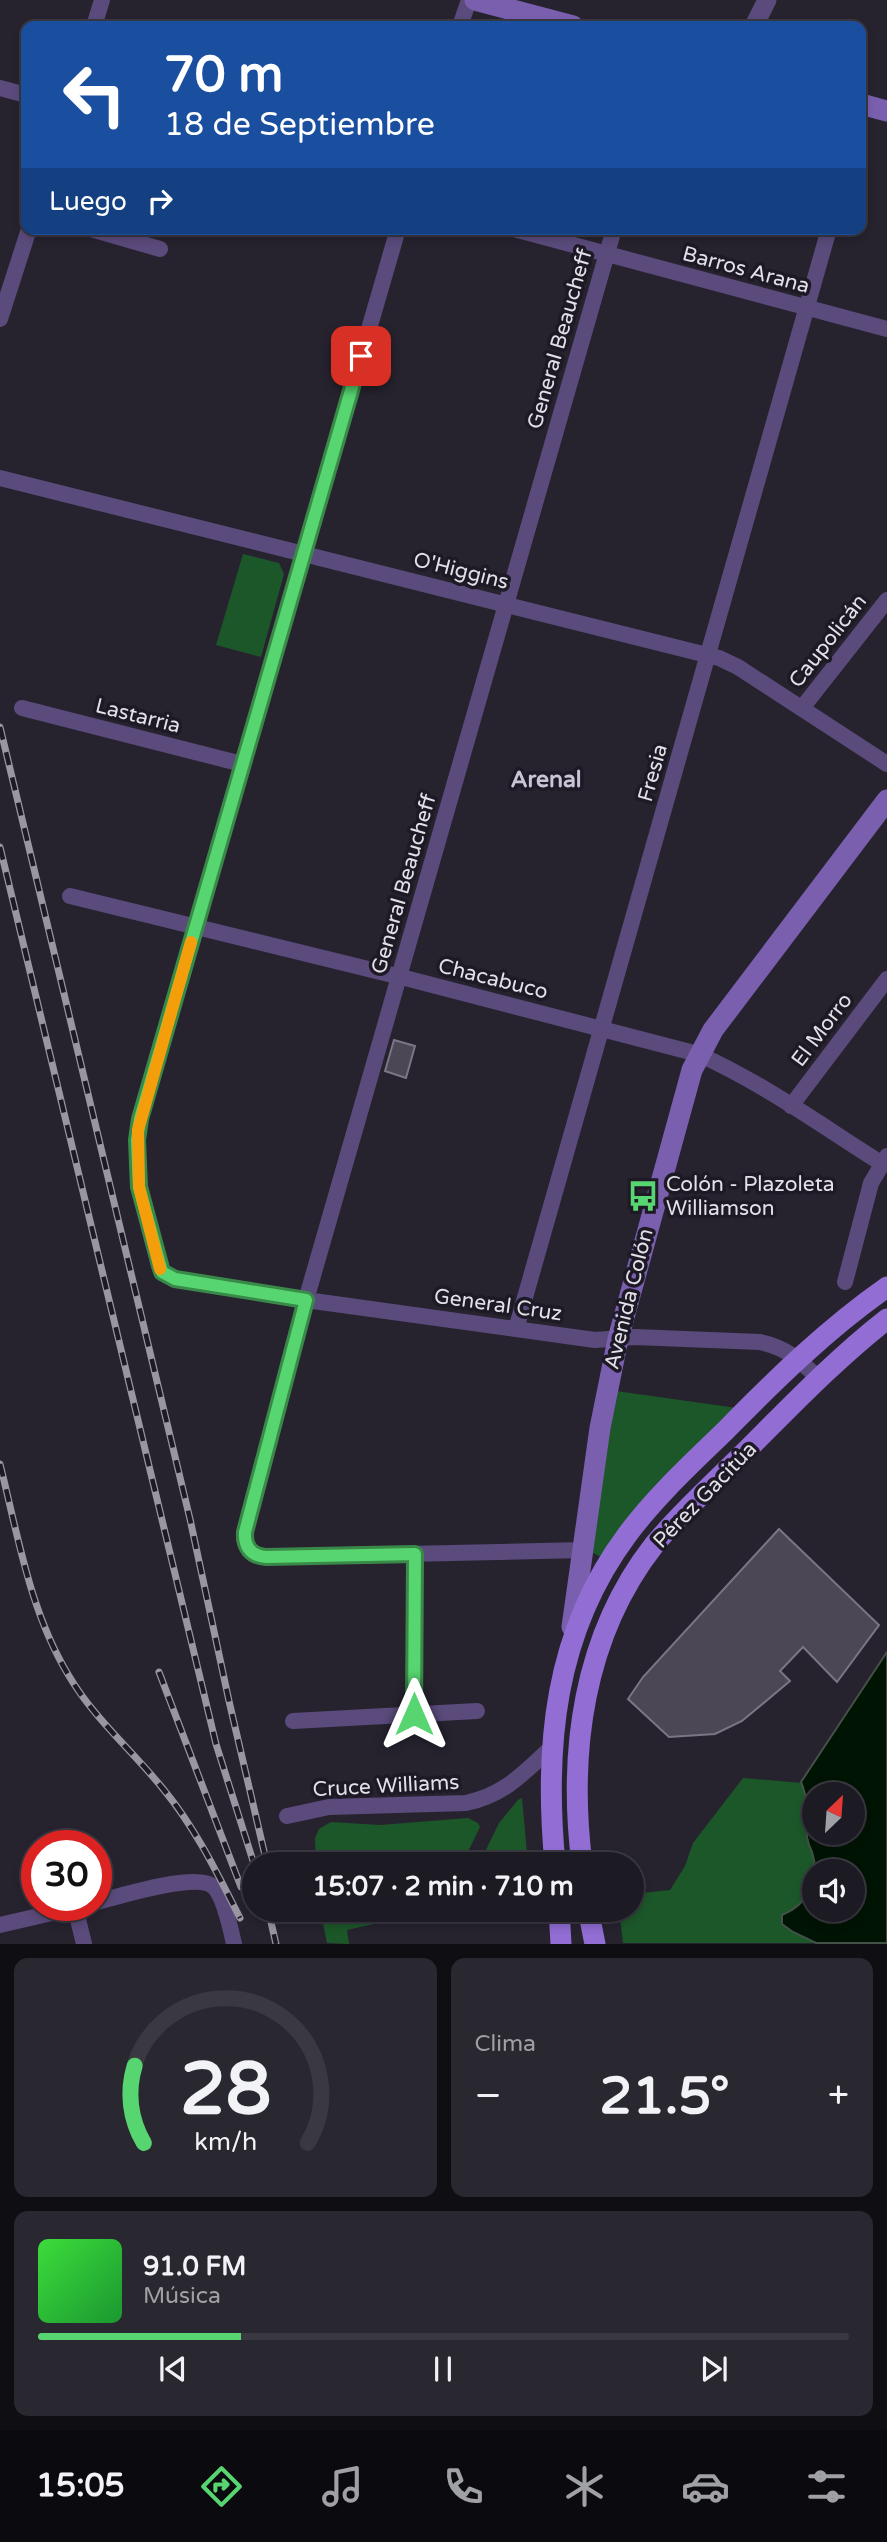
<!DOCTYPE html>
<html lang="es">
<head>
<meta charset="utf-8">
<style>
	:root { --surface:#1c1a23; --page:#292730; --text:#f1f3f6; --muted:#a0a1a6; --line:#3a3841; --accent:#57d570 }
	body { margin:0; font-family:"Varela Round",sans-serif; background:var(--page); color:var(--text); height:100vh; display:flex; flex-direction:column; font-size:26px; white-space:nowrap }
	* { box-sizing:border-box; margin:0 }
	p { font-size:23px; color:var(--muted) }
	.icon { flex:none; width:38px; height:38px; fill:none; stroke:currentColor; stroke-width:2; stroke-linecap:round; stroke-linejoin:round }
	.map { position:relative; height:1944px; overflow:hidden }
	.side { display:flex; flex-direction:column; gap:14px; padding:14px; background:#0f0e13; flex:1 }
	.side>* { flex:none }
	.banner { position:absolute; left:21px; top:21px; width:845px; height:214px; border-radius:14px; box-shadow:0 4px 10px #0003,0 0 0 2px var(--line); background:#1a4fa0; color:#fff; overflow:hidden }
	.needle { width:46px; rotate:25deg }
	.tools { position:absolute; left:802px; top:1782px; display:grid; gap:14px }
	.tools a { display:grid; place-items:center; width:63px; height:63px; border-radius:50%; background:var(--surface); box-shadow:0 4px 10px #0003,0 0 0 2px var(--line); font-size:35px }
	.speed { position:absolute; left:21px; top:1830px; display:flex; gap:14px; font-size:35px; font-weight:700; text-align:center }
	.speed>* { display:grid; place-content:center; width:91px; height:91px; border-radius:50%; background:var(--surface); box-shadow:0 4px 10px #0003,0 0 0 2px var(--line); line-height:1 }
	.speed .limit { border:10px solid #d22; background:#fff; color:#111 }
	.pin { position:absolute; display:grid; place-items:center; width:60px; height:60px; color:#fff; margin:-30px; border-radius:14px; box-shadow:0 4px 10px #0006 }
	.me { position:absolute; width:77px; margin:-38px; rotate:0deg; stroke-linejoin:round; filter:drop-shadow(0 0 5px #0008) }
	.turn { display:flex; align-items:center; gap:24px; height:147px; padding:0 28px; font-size:32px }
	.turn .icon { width:91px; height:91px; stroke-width:2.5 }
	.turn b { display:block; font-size:49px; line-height:60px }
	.then { display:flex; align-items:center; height:66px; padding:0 28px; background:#0003; gap:14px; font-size:26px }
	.big { font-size:52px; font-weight:700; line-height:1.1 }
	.side .card { flex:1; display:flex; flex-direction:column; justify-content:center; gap:10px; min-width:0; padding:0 24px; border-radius:14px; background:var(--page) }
	.side .dial { align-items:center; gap:0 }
	.dial svg { height:182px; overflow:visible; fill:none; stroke:var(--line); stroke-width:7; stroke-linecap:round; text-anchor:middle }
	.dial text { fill:var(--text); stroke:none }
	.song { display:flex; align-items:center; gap:21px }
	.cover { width:84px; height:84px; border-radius:10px; background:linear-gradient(135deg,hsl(120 70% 55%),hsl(130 70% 35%)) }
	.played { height:7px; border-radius:4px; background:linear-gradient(90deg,var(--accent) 25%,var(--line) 25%) }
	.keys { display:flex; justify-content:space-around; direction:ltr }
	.heat { display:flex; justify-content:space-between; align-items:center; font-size:38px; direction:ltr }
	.side .tiles { flex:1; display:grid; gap:14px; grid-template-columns:1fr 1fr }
	.card:last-child { grid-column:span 2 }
	.trip { position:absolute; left:242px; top:1852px; width:402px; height:70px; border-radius:35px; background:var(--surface); box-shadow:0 4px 10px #0003,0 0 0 2px var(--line); font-weight:700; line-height:70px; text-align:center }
	.tabs { display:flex; height:112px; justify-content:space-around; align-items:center; background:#0b0a0e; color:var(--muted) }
	.tabs .icon { width:49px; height:49px }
	.tabs .current { color:var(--accent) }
	.tabs b { font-size:32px; color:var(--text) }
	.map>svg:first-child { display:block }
</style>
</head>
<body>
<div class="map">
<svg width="887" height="1944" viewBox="0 0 887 1944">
	<rect width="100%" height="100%" fill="#26232f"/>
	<!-- green -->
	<path fill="#1c5729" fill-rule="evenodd" d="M243,554l36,9 5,11 -23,83 -45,-12z
		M616,1391l121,17 -136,149 -8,-4 10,-95z
		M887,1657v286h-264l-4,-34h13v-15l38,-4 15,-24 8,-23 50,-65 59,5zM814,1794h38v38h-38zM814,1871h38v38h-38z
		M522,1798l6,66h-49l20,-41 19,-23z
		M468,1818l10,5 2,4 -18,37h-146l-1,-26 4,-9 12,-7 49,3z
		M320,1909h120l-93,21 2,14 -22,-1z"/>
	<!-- water -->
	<path fill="#001403" stroke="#445148" stroke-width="2" fill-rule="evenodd" d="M887,1652v291h-71l-23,-11 -11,-8v-9c25,-10 39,-35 30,-63 -3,-6 -4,-8 -5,-15 0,-19 2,-36 -6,-55zM814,1794h38v38h-38zM814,1871h38v38h-38z"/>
	<!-- building -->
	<path fill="#4b4755" stroke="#7a7685" stroke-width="2" d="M394,1040l21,6 -9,32 -21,-7z
		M779,1529l100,96 -42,57 -34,-35 -23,24 10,10 -48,40 -27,13 -46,3 -41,-38 15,-22z"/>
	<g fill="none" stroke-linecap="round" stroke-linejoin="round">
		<!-- minor -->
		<path stroke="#5b4b7c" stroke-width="16" d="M94,26l8,-26
			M460,26l9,-26
			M0,88l26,7
			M91,229l69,20
			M398,229l-258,890c-10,50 7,99 19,147l3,6 13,7 131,21 289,40 40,-3 125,5c27,6 40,18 59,37
			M514,229l373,100
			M0,319l29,-90
			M0,478l719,180 19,9 149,97
			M22,708l220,56
			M802,708l85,-108
			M70,896l339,83 289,75c65,29 124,72 183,109
			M791,1106l96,-127
			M845,1282l26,-99 16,-27
			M516,1329l313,-1100
			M584,1550l-318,7c-12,0 -19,-6 -22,-18l62,-239 308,-1071
			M414,1714l1,-160
			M293,1721l184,-10
			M287,1816l42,-9 137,-4c39,-8 57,-30 85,-55
			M96,1902c23,-5 101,-31 118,-15 9,9 17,43 20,57
			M75,1907l9,37
			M0,1925l82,-19"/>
		<!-- tertiary -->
		<path stroke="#5b4b7c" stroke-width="19" d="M754,26l13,-26"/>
		<!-- secondary -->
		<path stroke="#795fae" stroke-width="21" d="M475,0l98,26
			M861,104l26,7
			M572,1627l28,-199 18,-89 74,-269 21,-40 174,-230"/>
		<!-- primary -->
		<path stroke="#916dd4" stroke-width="21" d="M555,1864c-11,-117 -1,-231 72,-329 28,-38 64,-71 98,-104 51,-52 102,-102 162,-144
			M582,1864c-14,-112 1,-228 72,-319 28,-34 62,-64 93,-95 45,-45 90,-92 140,-131
			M559,1909l2,35
			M588,1909l7,35"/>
		<defs>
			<path id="rail" d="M0,727l190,792 39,182 38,163
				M0,847l216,897 38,120
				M0,1464c18,72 30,148 69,212 26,44 64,75 95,114 32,39 53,83 76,128
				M159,1672l82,215
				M268,1909l8,35"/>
		</defs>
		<!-- rail casing -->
		<use href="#rail" stroke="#9996a1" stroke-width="7"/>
		<!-- rail -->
		<use href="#rail" stroke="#1d1925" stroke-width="4.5" stroke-dasharray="13" stroke-linecap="butt"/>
	</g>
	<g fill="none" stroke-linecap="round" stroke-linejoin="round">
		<defs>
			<path id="route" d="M361,356l-221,763 -3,21 2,47 23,85 13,7 131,21 -61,232c-1,15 6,24 21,25l149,-3 -1,160"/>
		</defs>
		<!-- route casing -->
		<use href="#route" stroke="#398a49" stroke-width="18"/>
		<!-- route -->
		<use href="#route" stroke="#57d570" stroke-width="12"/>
		<!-- slow -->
		<path stroke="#f59e0b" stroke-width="12" d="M160,1269l-21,-82 -1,-57 53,-188"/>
	</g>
	<!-- icons -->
	<defs>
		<symbol id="bus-bare" viewBox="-9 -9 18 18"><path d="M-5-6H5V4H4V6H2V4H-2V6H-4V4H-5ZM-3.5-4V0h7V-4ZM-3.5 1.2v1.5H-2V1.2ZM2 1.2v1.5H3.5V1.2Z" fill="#57d570" stroke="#1d1925" stroke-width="2.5" paint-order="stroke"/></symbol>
	</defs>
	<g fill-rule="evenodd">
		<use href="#bus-bare" x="621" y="1174" width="44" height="44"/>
	</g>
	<g text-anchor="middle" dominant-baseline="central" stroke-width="7" stroke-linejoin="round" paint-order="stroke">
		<!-- street labels -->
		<g font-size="21" fill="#e3e0e9" stroke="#1d1925">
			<text transform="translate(746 270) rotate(15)">Barros Arana</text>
			<text transform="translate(560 339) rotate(-74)">General Beaucheff</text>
			<text transform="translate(461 571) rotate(14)">O'Higgins</text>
			<text transform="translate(828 641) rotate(-52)">Caupolicán</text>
			<text transform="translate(138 716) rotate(14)">Lastarria</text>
			<text transform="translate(653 773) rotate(-74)">Fresia</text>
			<text transform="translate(404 884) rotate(-74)">General Beaucheff</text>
			<text transform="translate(493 979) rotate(14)">Chacabuco</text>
			<text transform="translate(822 1030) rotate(-53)">El Morro</text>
			<text transform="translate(629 1299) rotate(-76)">Avenida Colón</text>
			<text transform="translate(498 1305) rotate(8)">General Cruz</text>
			<text transform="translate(705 1495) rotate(-46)">Pérez Gacitúa</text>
			<text transform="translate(386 1786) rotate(-3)">Cruce Williams</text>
		</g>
		<!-- poi labels -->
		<g font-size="21" fill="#e3e0e9" stroke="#1d1925" text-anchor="start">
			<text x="666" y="1184">Colón - Plazoleta<tspan x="666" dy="24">Williamson</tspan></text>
		</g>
		<!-- neighbourhood labels -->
		<g font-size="23" font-weight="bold" fill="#c8c4d5" stroke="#1d1925">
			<text x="546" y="780">Arenal</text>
		</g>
	</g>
</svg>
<div class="tools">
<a><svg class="needle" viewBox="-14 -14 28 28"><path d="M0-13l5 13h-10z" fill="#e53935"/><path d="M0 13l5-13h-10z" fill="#a0a1a6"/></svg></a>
<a><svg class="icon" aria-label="sound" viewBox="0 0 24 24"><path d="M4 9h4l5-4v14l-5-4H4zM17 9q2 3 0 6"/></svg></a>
</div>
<div class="speed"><div class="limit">30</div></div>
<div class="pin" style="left:361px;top:356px;background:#d93025"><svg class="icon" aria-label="arrive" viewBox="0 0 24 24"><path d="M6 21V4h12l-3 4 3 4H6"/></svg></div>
<svg class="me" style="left:414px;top:1714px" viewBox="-20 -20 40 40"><path d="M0-17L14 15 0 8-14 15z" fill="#57d570" stroke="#fff" stroke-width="4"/></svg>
<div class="trip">15:07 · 2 min · 710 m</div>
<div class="banner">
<div class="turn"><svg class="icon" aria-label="left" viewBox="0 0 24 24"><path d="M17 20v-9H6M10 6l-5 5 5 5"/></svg><div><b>70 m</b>18 de Septiembre</div></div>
<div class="then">Luego<svg class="icon" aria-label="right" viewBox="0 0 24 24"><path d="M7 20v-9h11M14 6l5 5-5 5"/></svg></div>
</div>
</div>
<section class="side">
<div class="tiles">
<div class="card dial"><svg viewBox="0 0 100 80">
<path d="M14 69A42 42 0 1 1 86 69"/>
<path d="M14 69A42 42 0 0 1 10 35" stroke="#57d570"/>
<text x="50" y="56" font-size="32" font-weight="700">28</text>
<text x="50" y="72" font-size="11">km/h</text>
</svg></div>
<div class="card"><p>Clima</p>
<div class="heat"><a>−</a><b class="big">21.5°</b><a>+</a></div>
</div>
<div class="card">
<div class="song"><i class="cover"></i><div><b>91.0 FM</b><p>Música</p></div></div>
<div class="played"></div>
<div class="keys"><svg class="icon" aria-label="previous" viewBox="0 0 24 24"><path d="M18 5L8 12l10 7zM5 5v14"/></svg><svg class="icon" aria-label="pause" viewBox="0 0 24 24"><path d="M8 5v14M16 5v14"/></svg><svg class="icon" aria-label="next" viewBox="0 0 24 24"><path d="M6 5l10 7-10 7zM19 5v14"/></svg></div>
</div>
</div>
</section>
<nav class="tabs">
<b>15:05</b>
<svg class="icon current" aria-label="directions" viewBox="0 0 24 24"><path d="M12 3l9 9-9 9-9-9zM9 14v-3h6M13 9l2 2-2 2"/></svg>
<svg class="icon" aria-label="music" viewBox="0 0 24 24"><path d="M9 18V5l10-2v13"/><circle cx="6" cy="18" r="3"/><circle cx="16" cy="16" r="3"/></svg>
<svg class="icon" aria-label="phone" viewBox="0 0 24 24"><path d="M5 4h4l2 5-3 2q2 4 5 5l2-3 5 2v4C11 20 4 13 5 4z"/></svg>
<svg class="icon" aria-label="climate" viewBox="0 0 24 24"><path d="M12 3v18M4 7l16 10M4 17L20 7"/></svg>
<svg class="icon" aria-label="car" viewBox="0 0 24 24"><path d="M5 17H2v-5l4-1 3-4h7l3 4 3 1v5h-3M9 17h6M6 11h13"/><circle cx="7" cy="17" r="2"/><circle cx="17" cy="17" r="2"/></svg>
<svg class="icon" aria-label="filters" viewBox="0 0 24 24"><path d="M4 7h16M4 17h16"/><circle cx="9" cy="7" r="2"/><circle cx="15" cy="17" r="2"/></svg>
</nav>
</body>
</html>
